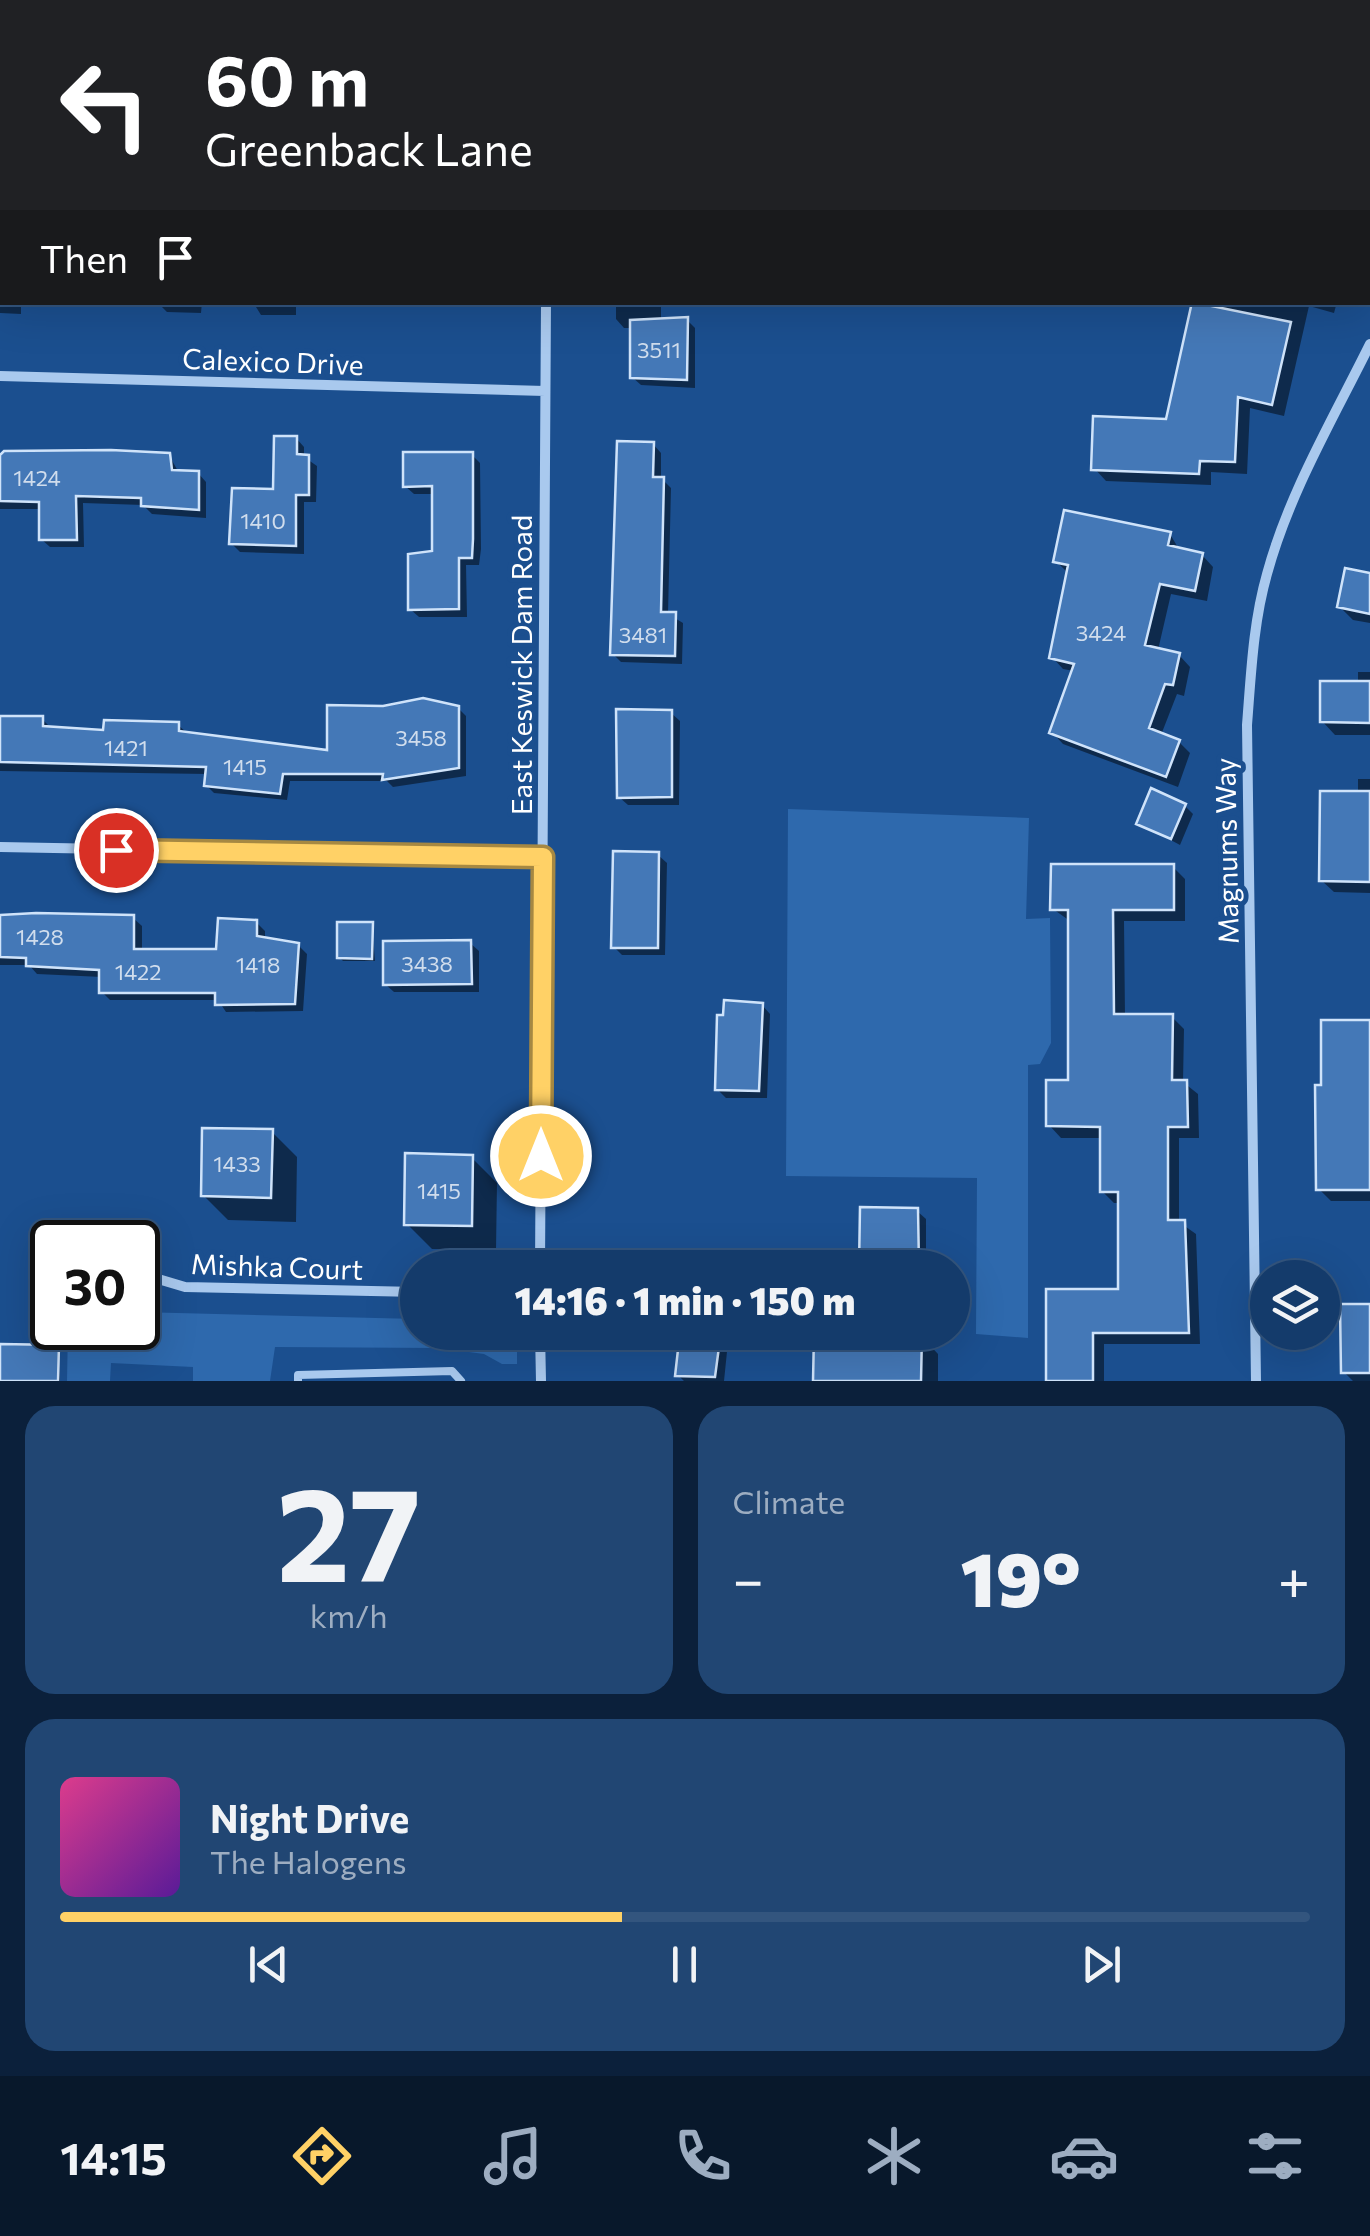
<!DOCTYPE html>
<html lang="en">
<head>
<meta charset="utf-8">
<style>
	:root { --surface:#143b6b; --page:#214673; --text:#f1f3f6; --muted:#9dadc1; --line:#33557e; --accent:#ffd166 }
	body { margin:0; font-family:Commissioner,sans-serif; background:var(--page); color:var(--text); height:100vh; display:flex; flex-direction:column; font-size:38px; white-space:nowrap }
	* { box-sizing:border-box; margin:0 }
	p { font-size:32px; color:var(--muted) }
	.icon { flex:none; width:55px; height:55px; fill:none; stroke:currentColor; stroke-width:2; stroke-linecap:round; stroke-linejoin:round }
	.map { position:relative; height:1381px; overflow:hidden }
	.panel { display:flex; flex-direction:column; gap:25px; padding:25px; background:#0b203b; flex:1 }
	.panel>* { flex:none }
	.hud { position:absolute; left:0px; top:0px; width:1370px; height:305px; box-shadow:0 10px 40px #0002,0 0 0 2px var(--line); background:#202124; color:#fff; overflow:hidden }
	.controls { position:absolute; left:1250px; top:1260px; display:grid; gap:20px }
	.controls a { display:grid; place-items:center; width:90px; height:90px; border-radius:50%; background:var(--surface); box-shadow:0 10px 40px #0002,0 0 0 2px var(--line); font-size:50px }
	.speed { position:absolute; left:30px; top:1220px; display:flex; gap:20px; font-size:50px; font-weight:700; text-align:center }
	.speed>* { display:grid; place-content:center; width:130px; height:130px; border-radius:50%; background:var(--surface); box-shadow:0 10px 40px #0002,0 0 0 2px var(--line); line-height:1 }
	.speed .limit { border:5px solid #111; border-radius:15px; background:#fff; color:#111 }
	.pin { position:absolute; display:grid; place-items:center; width:85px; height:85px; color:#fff; margin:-42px; border:5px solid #fff; border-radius:50%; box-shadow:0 2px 10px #0007 }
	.me { position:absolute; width:110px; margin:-55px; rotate:0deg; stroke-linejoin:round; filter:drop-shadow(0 0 8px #0008) }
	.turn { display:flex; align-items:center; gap:35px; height:210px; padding:0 40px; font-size:45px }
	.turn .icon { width:130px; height:130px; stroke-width:2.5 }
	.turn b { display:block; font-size:70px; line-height:85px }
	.then { display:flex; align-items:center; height:95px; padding:0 40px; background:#0003; gap:20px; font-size:38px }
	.big { font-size:75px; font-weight:800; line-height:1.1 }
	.panel .tile { flex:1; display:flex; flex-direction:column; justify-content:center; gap:15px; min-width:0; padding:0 35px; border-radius:30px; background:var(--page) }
	.panel .dial { align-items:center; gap:0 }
	.dial b { font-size:130px; line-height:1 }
	.song { display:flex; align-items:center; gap:30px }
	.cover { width:120px; height:120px; border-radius:15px; background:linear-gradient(135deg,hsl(330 70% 55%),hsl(270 70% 35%)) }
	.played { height:10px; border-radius:5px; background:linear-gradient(90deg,var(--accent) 45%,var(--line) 45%) }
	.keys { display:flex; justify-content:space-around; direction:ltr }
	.heat { display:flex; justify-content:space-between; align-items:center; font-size:55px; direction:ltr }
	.panel .tiles { flex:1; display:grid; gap:25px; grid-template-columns:1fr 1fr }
	.tile:last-child { grid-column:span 2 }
	.trip { position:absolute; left:400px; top:1250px; width:570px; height:100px; border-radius:50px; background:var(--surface); box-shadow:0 10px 40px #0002,0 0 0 2px var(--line); font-weight:800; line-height:100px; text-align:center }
	.tabs { display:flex; height:160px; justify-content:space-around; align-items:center; background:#08182b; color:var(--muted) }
	.tabs .icon { width:70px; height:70px }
	.tabs .active { color:var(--accent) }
	.tabs b { font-size:45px; color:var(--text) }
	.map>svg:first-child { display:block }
</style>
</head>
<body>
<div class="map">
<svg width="1370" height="1381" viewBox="0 0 1370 1381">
	<rect width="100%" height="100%" fill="#1b4f8f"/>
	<!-- green -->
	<path fill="#2e69ad" d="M788,809l241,9 -3,101 24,-1 1,125 -11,21 -12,1v273l-52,-4 1,-156 -191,-2z
		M138,1312l279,7 1,13 89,1 10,17v14h-15l-18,-10 -45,-6 -164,-1 -5,34h-77v-14l-82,-4 -1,18h-43l1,-53h70z"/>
	<!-- shadow -->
	<path fill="#0007" d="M652,0h57v2h-57z
		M1320,0h50v205l-2,-203z
		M0,218l2,84h19v12l-21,-1z
		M202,302l-1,11 -34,-1 -9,-9z
		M253,302h43v13h-35z
		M616,302h45v19l26,-1 8,8v60l-54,-3 -9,-8v-49h-8l-8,-9z
		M1220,302h117l-3,11 -25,-7 -25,110 -34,-8 -3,66 -36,-2v13l-105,-4 -12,-13 74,-46z
		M296,438l8,9v10l13,9 -1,36h-12v52l-64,-2 -8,-8 43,-53z
		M653,444l8,9v25l10,10 -3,126 15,9 -1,41 -61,-2 -8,-8z
		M169,455l10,18h19l8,9v36l-54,-4 -9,-9 -60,-2 1,44h-34l-9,-8v-30h-41v-52z
		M472,455l8,8 1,86 -2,16h-13l1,52h-48l-9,-8 25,-56v-59h-21l-9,-8z
		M1170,534l10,17 22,4 11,12 -6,34 -36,-7 -13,56 21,5 11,12 -6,29 -7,-2 -16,41 18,7 11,11 -12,34 -115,-43 -11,-12 22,-61 -11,-2 -11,-12 17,-83 -13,-13z
		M1370,575v48l-17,-3 -14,-14z
		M1358,672h12v63h-35l-13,-14 36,-38z
		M458,708l8,8v60l-73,11 -6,-6h-97l-3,19 -73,-7 -8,-8 2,-11 -208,-3v-52h42l8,8 56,6 72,-8 8,7 143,21z
		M671,713l9,8 -1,84h-51l-9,-8z
		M1358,779h12v114l-36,-1 -13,-12 37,-87z
		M1185,806l8,8 -13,31 -41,-22z
		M658,855l9,8 -2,92h-43l-8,-8z
		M1173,867l12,12v42h-61l1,96h47l12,12 -1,53 15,12 1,44h-20v84l17,12 4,110h-96v37h-56l73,-90v-88h-7l-12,-12v-53h-41l-12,-13 22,-43 -1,-161 -17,-12z
		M0,915l133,3 9,8v26h76l38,-30 9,9v9l33,5 9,9 -4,57 -77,1 -8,-12h-108l-8,-8v-15l-65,-3 -8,-9h-29z
		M372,924l3,37h-32l-4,-4z
		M470,943l9,8v41h-85l-9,-8z
		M762,1005l8,9 -3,84h-41l-9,-9z
		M1370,1022v179h-39l-12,-12 4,-102z
		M272,1132l25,25 -1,65 -68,-2 -25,-25z
		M472,1158l25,25 -1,67 -64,-1 -25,-25z
		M917,1211l9,8v49h-62z
		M1370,1307v74h-17l-9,-9z
		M669,1332h54l5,10 -4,39h-40l-6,-6 3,-28 -12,-9z
		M921,1336l17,18v27h-122z
		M0,1346l58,1 2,34h-60z"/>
	<!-- building -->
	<path fill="#4478b7" stroke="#cfe3fa" stroke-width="2.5" d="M1192,302l99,20 -19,83 -34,-8 -3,65 -35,-1 -1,13 -108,-4 2,-54 73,3z
		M688,317l-1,63 -57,-2v-58z
		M274,436h23v18l12,1v40h-13v51l-67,-2 3,-56 41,1z
		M617,441l37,1 -1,35h11l-3,135h15l-1,44 -65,-1z
		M111,450l59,3 2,17 27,1v39l-58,-4v-8l-65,-2 1,44h-38v-38l-39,-1v-46l4,-4z
		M403,452h70v87l-1,19h-13v51l-51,1v-56l24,-3v-65l-29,1z
		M1064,510l107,22 -3,13 35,8 -8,38 -35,-7 -15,61 35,8 -7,32 -8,-1 -16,44 31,12 -14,37 -117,-44 25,-69 -25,-6 19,-93 -15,-3z
		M1345,568l25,5v41l-33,-7z
		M1320,681h50v42l-50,-1z
		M423,698l36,8v62l-77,12 1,-6h-100l-3,20 -76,-8 2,-19 -206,-5v-46h43v10l60,4 1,-10 75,2v9l148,19v-45l56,1z
		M616,709l56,1v87l-55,1z
		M1151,788l35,16 -15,35 -35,-15z
		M1320,791h50v91l-51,-1z
		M613,851l46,1 -1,96h-47z
		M1051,864h123v46h-61l1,104h59l-1,66h15l1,47h-20v93h17l4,113h-96v48h-47v-92h72v-97h-18v-65l-54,-1v-46h22v-170h-18z
		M36,913l98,2v34h82l2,-31 39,2v16l42,7 -4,61 -80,1v-12h-116v-23l-73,-4v-8l-26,-1v-42z
		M337,922h36l-1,37 -35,-1z
		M471,940l1,44 -89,1v-44z
		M724,1000l39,3 -4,88 -44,-1 2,-75h6z
		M1321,1020h49v170h-54l-1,-105h6z
		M202,1128l71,1 -2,69 -70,-2z
		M405,1153l68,2 -1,71 -68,-1z
		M860,1207l58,1 1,58 -60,1z
		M1340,1304h30v69h-29z
		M680,1332h41l-6,45 -40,-1z
		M814,1334h108l-1,47h-108z
		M0,1344l59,1 -1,36h-58z"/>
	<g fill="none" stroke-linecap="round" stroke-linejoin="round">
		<!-- lane -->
		<path stroke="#a9c9ee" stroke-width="8" d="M298,1381v-6l154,-4 9,10"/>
		<!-- street -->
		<path stroke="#a9c9ee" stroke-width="10" d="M550,2v-2
			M0,376l545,15
			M0,847l543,10
			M540,1268l6,-966
			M138,1273l47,14 233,5
			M540,1332l1,49
			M1256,1381l-9,-656c4,-50 6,-102 20,-151 22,-81 66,-155 103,-230"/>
	</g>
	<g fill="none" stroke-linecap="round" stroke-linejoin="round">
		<defs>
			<path id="route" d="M116,850l427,7 -2,299"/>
		</defs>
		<!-- route casing -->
		<use href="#route" stroke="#a68842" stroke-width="25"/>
		<!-- route -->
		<use href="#route" stroke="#ffd166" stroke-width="18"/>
	</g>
	<g text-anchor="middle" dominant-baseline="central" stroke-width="10" stroke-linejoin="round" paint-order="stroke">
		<!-- number labels -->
		<g font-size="22" fill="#d0dded">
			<text x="659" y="349">3511</text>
			<text x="37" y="477">1424</text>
			<text x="263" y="520">1410</text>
			<text x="1101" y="632">3424</text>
			<text x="643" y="634">3481</text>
			<text x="421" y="737">3458</text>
			<text x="126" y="747">1421</text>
			<text x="245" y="766">1415</text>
			<text x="40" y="936">1428</text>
			<text x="427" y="963">3438</text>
			<text x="258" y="964">1418</text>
			<text x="138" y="971">1422</text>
			<text x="237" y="1163">1433</text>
			<text x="439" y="1190">1415</text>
		</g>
		<!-- street labels -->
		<g font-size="28" fill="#fff" stroke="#1b4f8f">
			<text transform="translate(273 361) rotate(2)">Calexico Drive</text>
			<text transform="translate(521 665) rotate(-90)">East Keswick Dam Road</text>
			<text transform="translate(1226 851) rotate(-91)">Magnums Way</text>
			<text transform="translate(277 1266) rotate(2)">Mishka Court</text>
		</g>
	</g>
</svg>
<div class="controls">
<a><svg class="icon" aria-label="layers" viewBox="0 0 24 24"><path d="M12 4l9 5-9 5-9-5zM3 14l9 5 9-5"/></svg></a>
</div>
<div class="speed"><div class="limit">30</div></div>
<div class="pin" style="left:116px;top:850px;background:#d93025"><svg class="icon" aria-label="arrive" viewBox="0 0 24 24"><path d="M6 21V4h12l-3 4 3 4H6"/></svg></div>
<svg class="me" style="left:541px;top:1156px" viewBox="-20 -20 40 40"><circle r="17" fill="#ffd166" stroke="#fff" stroke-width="3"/><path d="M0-11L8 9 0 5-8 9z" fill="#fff"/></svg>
<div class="trip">14:16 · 1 min · 150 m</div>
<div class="hud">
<div class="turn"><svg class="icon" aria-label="left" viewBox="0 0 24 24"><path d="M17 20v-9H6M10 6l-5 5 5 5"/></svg><div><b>60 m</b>Greenback Lane</div></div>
<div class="then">Then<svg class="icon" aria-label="arrive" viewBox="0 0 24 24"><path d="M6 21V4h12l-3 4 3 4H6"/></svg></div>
</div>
</div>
<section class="panel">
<div class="tiles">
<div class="tile dial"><b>27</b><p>km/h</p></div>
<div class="tile"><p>Climate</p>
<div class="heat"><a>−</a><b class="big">19°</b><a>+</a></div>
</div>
<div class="tile">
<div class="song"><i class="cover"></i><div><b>Night Drive</b><p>The Halogens</p></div></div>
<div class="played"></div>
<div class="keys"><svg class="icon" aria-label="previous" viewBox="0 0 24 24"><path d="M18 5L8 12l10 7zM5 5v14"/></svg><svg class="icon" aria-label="pause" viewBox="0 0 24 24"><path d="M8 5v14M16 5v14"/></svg><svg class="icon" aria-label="next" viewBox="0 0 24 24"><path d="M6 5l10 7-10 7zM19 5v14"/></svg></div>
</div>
</div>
</section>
<nav class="tabs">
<b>14:15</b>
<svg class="icon active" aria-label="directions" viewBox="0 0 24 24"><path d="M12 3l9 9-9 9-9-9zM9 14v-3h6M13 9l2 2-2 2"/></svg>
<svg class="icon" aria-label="music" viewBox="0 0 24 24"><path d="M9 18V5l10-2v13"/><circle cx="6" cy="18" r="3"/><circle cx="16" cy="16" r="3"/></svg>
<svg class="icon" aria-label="phone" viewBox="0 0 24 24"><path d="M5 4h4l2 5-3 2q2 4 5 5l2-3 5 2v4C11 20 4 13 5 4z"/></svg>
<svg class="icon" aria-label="climate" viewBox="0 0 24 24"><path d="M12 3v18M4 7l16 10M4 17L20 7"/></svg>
<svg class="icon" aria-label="car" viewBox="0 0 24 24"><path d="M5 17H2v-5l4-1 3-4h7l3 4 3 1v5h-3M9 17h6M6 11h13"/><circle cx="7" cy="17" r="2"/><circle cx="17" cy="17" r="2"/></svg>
<svg class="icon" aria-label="filters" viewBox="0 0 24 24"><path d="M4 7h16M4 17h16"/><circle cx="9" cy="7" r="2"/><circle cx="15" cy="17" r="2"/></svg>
</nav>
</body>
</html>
